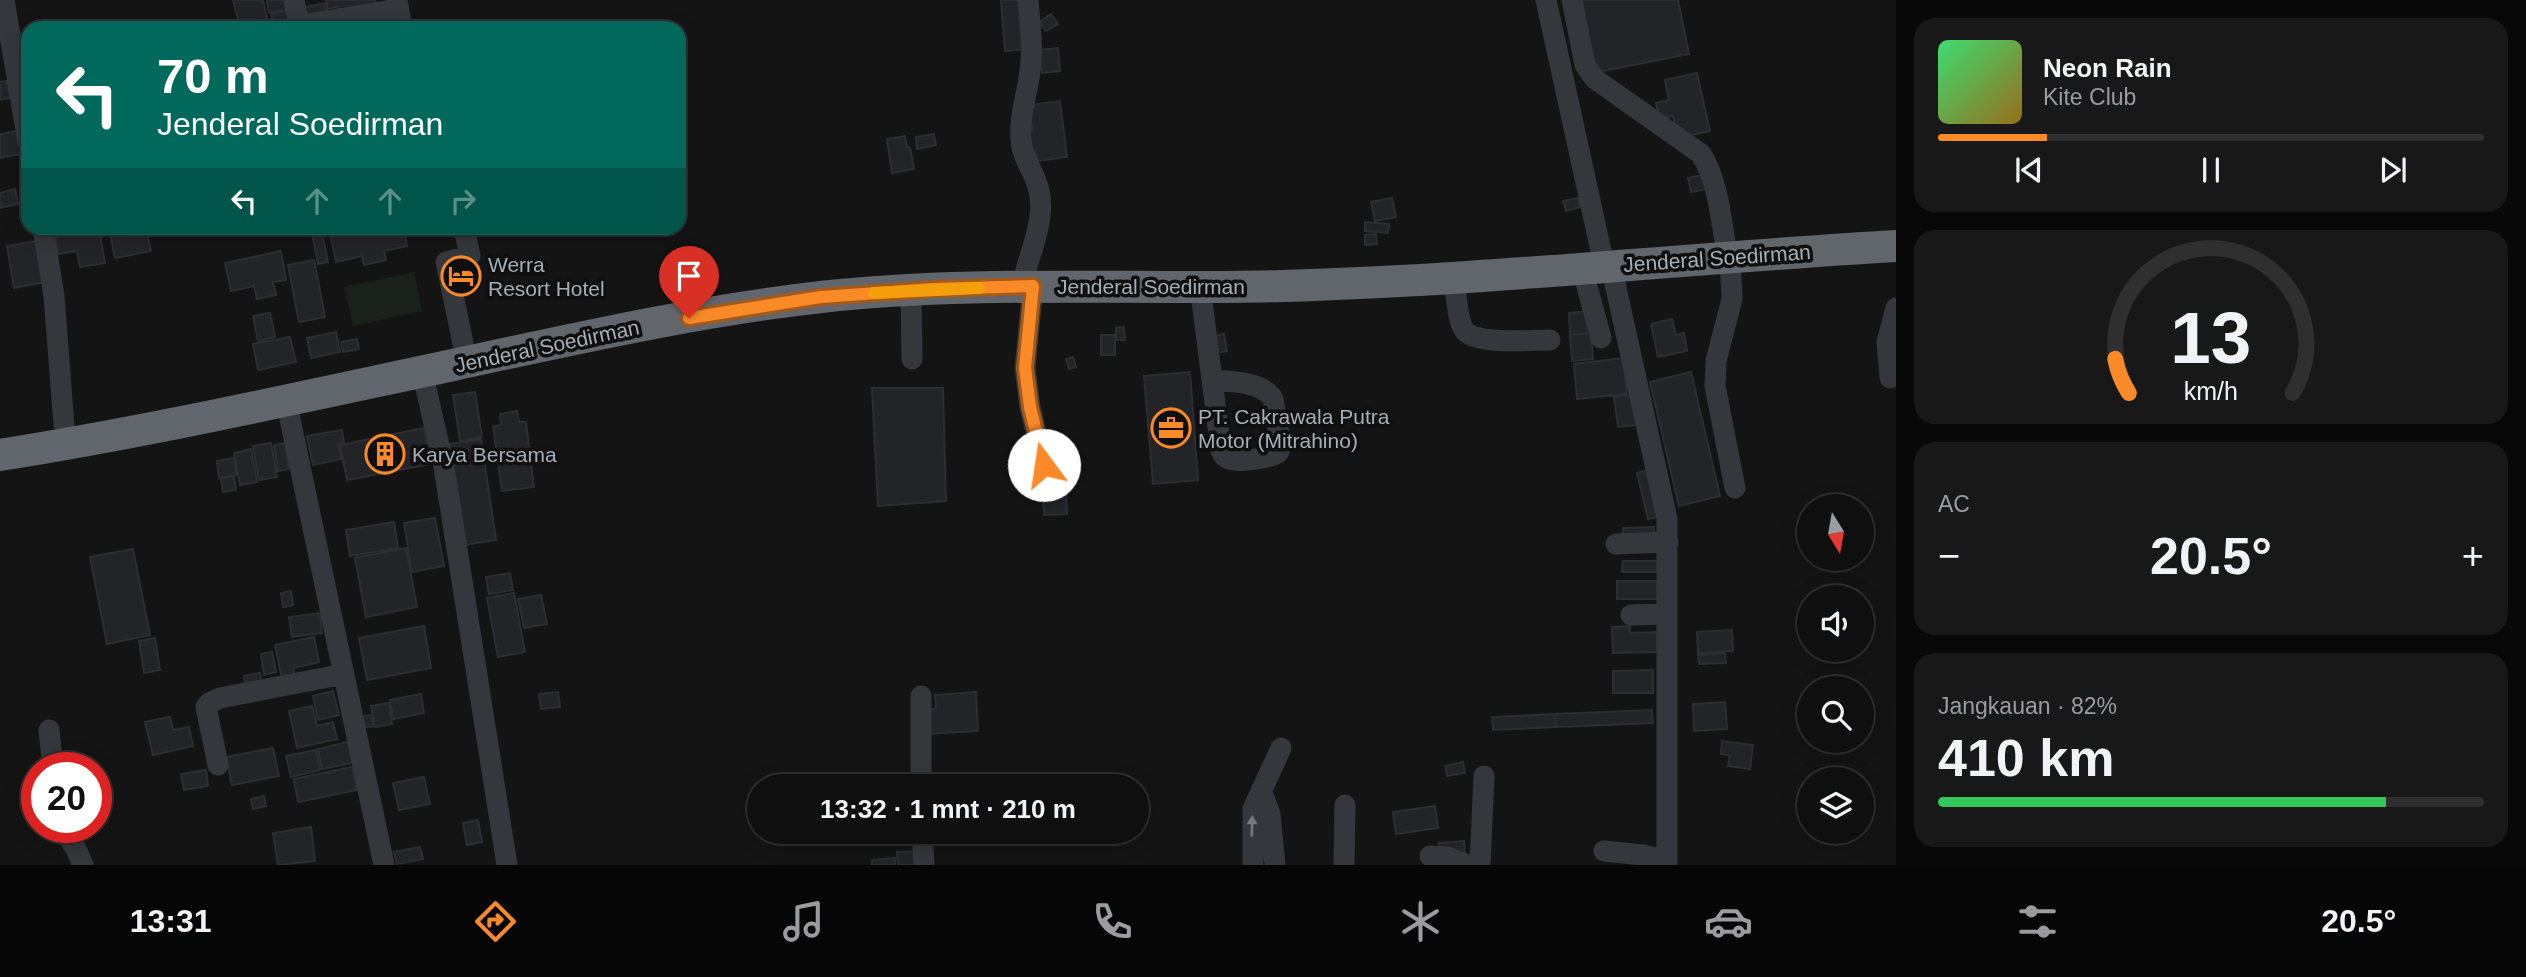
<!DOCTYPE html>
<html lang="id">
<head>
<meta charset="utf-8">
<style>
	:root { --surface:#0f0f10; --page:#181819; --text:#f1f3f6; --muted:#9b9c9f; --line:#2f2f30; --accent:#fa8927 }
	body { margin:0; font-family:Arial,sans-serif; background:var(--page); color:var(--text); height:100vh; display:flex; flex-direction:column; font-size:26px; white-space:nowrap }
	* { box-sizing:border-box; margin:0 }
	p { font-size:23px; color:var(--muted) }
	.icon { flex:none; width:38px; height:38px; fill:none; stroke:currentColor; stroke-width:2; stroke-linecap:round; stroke-linejoin:round }
	.map { position:relative; flex:1; overflow:hidden }
	.sheet { display:flex; flex-direction:column; gap:18px; padding:18px; background:#080809; width:630px }
	.sheet>* { flex:none }
	.top-card { position:absolute; left:21px; top:21px; width:665px; height:214px; border-radius:21px; box-shadow:0 4px 18px #0003,0 0 0 2px var(--line); background:#00695c; color:#fff; overflow:hidden }
	.needle { width:46px; rotate:169deg }
	.fabs { position:absolute; left:1797px; top:494px; display:grid; gap:14px }
	.fabs a { display:grid; place-items:center; width:77px; height:77px; border-radius:50%; background:var(--surface); box-shadow:0 4px 18px #0003,0 0 0 2px var(--line); font-size:35px }
	.speed { position:absolute; left:21px; top:752px; display:flex; gap:14px; font-size:35px; font-weight:700; text-align:center }
	.speed>* { display:grid; place-content:center; width:91px; height:91px; border-radius:50%; background:var(--surface); box-shadow:0 4px 18px #0003,0 0 0 2px var(--line); line-height:1 }
	.speed .limit { border:10px solid #d22; background:#fff; color:#111 }
	.pin { position:absolute; display:grid; place-items:center; width:60px; height:60px; color:#fff; margin:-72px -30px; border-radius:50% 50% 50% 0; rotate:-45deg; box-shadow:0 0 7px #0007 }
	.pin .icon { rotate:45deg }
	.me { position:absolute; width:77px; margin:-38px; rotate:346deg; stroke-linejoin:round; filter:drop-shadow(0 0 5px #0008) }
	.turn { display:flex; align-items:center; gap:24px; height:147px; padding:0 21px; font-size:32px }
	.turn .icon { width:91px; height:91px; stroke-width:2.5 }
	.turn b { display:block; font-size:49px; line-height:60px }
	.lanes { display:flex; align-items:center; height:66px; padding:0 21px; background:#0003; justify-content:center; gap:35px; direction:ltr }
	.lanes .off { opacity:.35 }
	.big { font-size:52px; font-weight:700; line-height:1.1 }
	.sheet .widget { flex:1; display:flex; flex-direction:column; justify-content:center; gap:10px; min-width:0; padding:0 24px; border-radius:21px; background:var(--page) }
	.sheet .dial { align-items:center; gap:0 }
	.dial svg { height:182px; overflow:visible; fill:none; stroke:var(--line); stroke-width:7; stroke-linecap:round; text-anchor:middle }
	.dial text { fill:var(--text); stroke:none }
	.song { display:flex; align-items:center; gap:21px }
	.cover { width:84px; height:84px; border-radius:10px; background:linear-gradient(135deg,hsl(140 70% 55%),hsl(40 70% 35%)) }
	.played { height:7px; border-radius:4px; background:linear-gradient(90deg,var(--accent) 20%,var(--line) 20%) }
	.keys { display:flex; justify-content:space-around; direction:ltr }
	.heat { display:flex; justify-content:space-between; align-items:center; font-size:38px; direction:ltr }
	.charge { height:10px; border-radius:5px; background:linear-gradient(90deg,#34c759 82%,var(--line) 0) }
	.trip { position:absolute; left:747px; top:774px; width:402px; height:70px; border-radius:35px; background:var(--surface); box-shadow:0 4px 18px #0003,0 0 0 2px var(--line); font-weight:700; line-height:70px; text-align:center }
	.menu { display:flex; height:112px; justify-content:space-around; align-items:center; background:#060606; color:var(--muted) }
	.menu .icon { width:49px; height:49px }
	.menu .active { color:var(--accent) }
	.menu b { font-size:32px; color:var(--text) }
	main { display:flex; flex:1; min-height:0 }
	.map>svg:first-child { display:block }
	.green { fill:#1a211a }
	.building { fill:#232427; stroke:#2d2e32; stroke-width:2 }
	.lines { fill:none; stroke-linecap:round; stroke-linejoin:round }
	.minor { stroke:#34373b; stroke-width:21 }
	.highway { stroke:#60666c; stroke-width:32 }
	.oneway { fill:#72787f }
	.route-casing { stroke:#a25919; stroke-width:18 }
	.route { stroke:#fa8927; stroke-width:12 }
	.slow { stroke:#f59e0b; stroke-width:12 }
	.labels { text-anchor:middle; dominant-baseline:central; stroke-width:7; stroke-linejoin:round; paint-order:stroke }
	.street-label { font-size:21px; fill:#a5aeb6; stroke:#0f0f10 }
	.poi-label { font-size:21px; fill:#a5aeb6; stroke:#0f0f10; text-anchor:start }
</style>
</head>
<body>
<main>
<div class="map">
<svg width="1896" height="865" viewBox="0 0 1896 865">
	<rect width="100%" height="100%" fill="#141415"/>
	<path class="green" d="M414 272 422 311 353 326 344 287Z"/>
	<path class="building" d="M233 0H263L269 28H240Z
		M267 0H291L292 9 269 13Z
		M326 0H375L377 9 341 17 338 7 328 9Z
		M1001 0H1027L1031 49 1005 51Z
		M1578 0H1678L1689 54 1593 73Z
		M325 3 328 19 304 24 301 8Z
		M292 10V28H273L271 14Z
		M1051 14 1058 24 1046 31 1039 22Z
		M81 21 82 28H32Z
		M1058 48 1060 71 1042 73 1039 50Z
		M1697 73 1710 131 1678 138 1673 116 1660 119 1656 103 1669 100 1665 80Z
		M7 81 10 98 0 100V82Z
		M1060 101 1067 157 1037 161 1036 150 1027 151 1025 131 1032 130 1029 105Z
		M17 131 21 154 0 158V134Z
		M934 134 936 145 917 149 916 137Z
		M905 136 907 148 910 147 914 169 892 173 887 139Z
		M1703 175 1706 189 1691 192 1688 178Z
		M15 189 18 204 0 208V193Z
		M1392 198 1396 217 1375 221 1371 202Z
		M1578 198 1580 207 1566 211 1563 201Z
		M1365 222 1389 224 1388 233 1365 231Z
		M54 228H99L105 263 80 267 77 251 58 254Z
		M109 228H146L151 251 115 258Z
		M311 228H321L328 262 318 264Z
		M329 228H403L407 246 384 251 386 260 364 265 362 256 336 262Z
		M1376 234 1377 244 1365 245V235Z
		M37 241 45 282 14 288 7 246Z
		M281 251 286 280 273 282 276 295 257 299 254 286 231 291 225 263Z
		M314 260 325 317 299 322 288 265Z
		M1589 311 1591 333 1570 335 1569 313Z
		M270 313 275 337 258 341 253 316Z
		M1672 319 1676 335 1684 333 1687 351 1658 357 1651 324Z
		M1124 327 1125 340H1116V328Z
		M336 332 340 352 311 358 307 338Z
		M1591 333 1593 359 1572 361 1570 335Z
		M1224 334 1227 351 1217 353 1214 336Z
		M1101 335H1115V355H1101Z
		M290 337 296 362 258 370 253 344Z
		M357 339 359 349 343 352 341 342Z
		M1073 357 1076 367 1069 369 1066 359Z
		M1623 358 1627 394 1577 399 1574 364Z
		M1190 372 1198 480 1153 484 1144 376Z
		M1691 372 1720 496 1679 506 1650 382Z
		M872 388H943L946 501 878 506Z
		M475 392 482 437 460 441 453 395Z
		M1633 395 1636 425 1618 427 1614 397Z
		M517 411 519 422H526L534 487 502 491 493 426 501 425 500 414Z
		M424 428 431 464 347 480 340 445Z
		M342 430 344 443 338 444 341 459 313 465 307 436Z
		M481 439 496 540 464 545 449 444Z
		M271 443 277 477 259 480 253 446Z
		M285 443 289 469 278 471 274 445Z
		M251 449 257 482 240 485 234 453Z
		M234 458 236 475 219 478 217 461Z
		M1652 469 1663 516 1648 519 1637 473Z
		M234 476 236 490 223 492 221 478Z
		M1066 487 1067 514 1044 515 1043 488Z
		M435 518 444 566 412 572 404 523Z
		M394 522 398 548 350 556 346 530Z
		M1654 527V541L1623 542V528Z
		M406 548 417 607 366 617 355 558Z
		M133 549 150 635 107 644 90 557Z
		M1623 561H1658L1657 572H1622Z
		M510 573 513 590 489 594 486 577Z
		M1617 581H1659L1658 599H1617Z
		M291 591 293 605 283 607 281 593Z
		M514 593 525 652 498 657 487 598Z
		M541 595 547 624 524 628 518 599Z
		M320 613 322 633 292 637 289 617Z
		M424 626 431 668 367 680 359 638Z
		M1630 626V633L1660 632 1661 652 1613 653 1612 627Z
		M1732 630 1733 651 1698 653 1697 632Z
		M314 637 319 662 293 668 295 676 282 679 275 645Z
		M155 638 160 670 144 673 139 641Z
		M272 652 276 672 264 675 261 654Z
		M1725 653 1726 663 1699 664 1698 655Z
		M1653 670V693H1613V671Z
		M260 673 262 687 246 690 244 676Z
		M333 691 339 715 318 720 313 696Z
		M558 692 560 707 541 709 539 694Z
		M976 692 978 731 924 734 922 710 936 709 935 695Z
		M421 694 424 713 393 719 390 700Z
		M1725 702 1727 729 1694 731 1693 704Z
		M389 703 392 724 375 727 371 706Z
		M312 706 317 726 333 722 337 739 297 748 289 711Z
		M1652 710 1653 723 1556 727 1555 714Z
		M1555 714 1556 727 1493 730 1492 717Z
		M372 715 373 726 363 728 361 716Z
		M170 717 173 730 189 727 193 746 153 755 145 722Z
		M1722 741 1753 745 1750 769 1728 766 1730 755 1721 754Z
		M348 742 352 763 322 769 318 749Z
		M273 748 279 776 232 785 226 757Z
		M316 750 320 770 291 777 286 756Z
		M1463 762 1465 773 1447 776 1445 766Z
		M352 767 357 790 298 802 294 779Z
		M206 770 208 786 184 790 181 774Z
		M424 777 430 804 399 810 393 783Z
		M264 796 266 806 253 809 251 799Z
		M1435 806 1438 828 1396 834 1393 812Z
		M478 820 482 842 467 845 463 823Z
		M311 827 315 861 278 865 273 833Z
		M1464 841 1465 855 1440 856 1439 843Z
		M420 847 423 859 397 864 394 852Z
		M922 851V865H898L897 852Z
		M895 858V865H872V860Z"/>
	<g class="lines">
		<path class="minor" d="M4 0 28 142
			M294 0 298 21 303 25 398 9
			M397 0 402 28
			M1546 0 1601 251
			M1572 0 1585 65 1595 79 1701 154C1717 179 1720 212 1725 241
			M43 228 54 296 64 425
			M1730 257 1732 299 1716 361 1715 386 1735 488
			M1611 265 1667 519V865
			M1582 268 1601 338
			M1026 270C1034 241 1048 211 1036 181 1031 167 1022 156 1021 140 1019 110 1030 88 1031 60 1033 40 1029 19 1028 0
			M1454 278C1456 291 1457 322 1465 331 1477 345 1532 340 1550 340
			M1033 286 1025 368 1030 407 1044 465
			M1200 286 1221 450C1223 455 1224 457 1229 459 1238 463 1269 458 1278 453L1281 446 1273 399C1262 381 1231 382 1212 380
			M911 290 912 359
			M463 343 446 262 470 256 464 228
			M422 371 444 467 507 865
			M1890 378 1887 342 1896 308
			M286 400 384 865
			M1616 544 1668 542
			M1631 615 1667 614
			M49 730 53 768
			M218 765 206 707 209 703 220 698 344 674
			M921 786V696
			M1261 790 1270 814 1275 865
			M62 828 76 849 83 865
			M922 831 924 865
			M1604 851 1643 855 1667 861
			M1430 856 1447 857 1468 865
			M1253 865V809L1281 748
			M1344 865 1345 805
			M1480 865 1484 776"/>
		<path class="highway" d="M0 455C152 431 302 397 453 365 574 339 697 311 821 297 974 280 1129 290 1282 286 1487 280 1691 258 1896 246"/>
	</g>
	<defs><path id="oneway-solid" d="M-6-.8H1V-3.2L6.5 0L1 3.2V.8H-6Z" transform="scale(1.75)"/></defs>
	<use class="oneway" href="#oneway-solid" transform="translate(1252 826) rotate(-89)"/>
	<g class="lines">
		<g class="route-casing">
			<path id="route" d="M689 318 821 297 933 289 1033 286 1025 368 1030 407 1044 465"/>
		</g>
		<use href="#route" class="route"/>
		<path class="slow" d="M874 293 979 288"/>
	</g>
	<defs>
		<g id="hotel-ring" transform="scale(2.0125)"><circle r="9.5" fill="#0f0f10" stroke="#fa8927" stroke-width="1.5"/><path d="M-6-4.5h1.5V1H6V5H4.5V3h-9V5H-6ZM-4 0a1.8 1.8 0 1 1 3.6 0ZM.5 0V-2.5h3Q6-2.5 6 0Z" fill="#fa8927"/></g>
		<g id="office-ring" transform="scale(2.0125)"><circle r="9.5" fill="#0f0f10" stroke="#fa8927" stroke-width="1.5"/><path d="M-6-3h4V-5.5h4V-3h4V5H-6ZM-1-4.5V-3h2v-1.5ZM-6 0V1H6V0Z" fill="#fa8927"/></g>
		<g id="building-ring" transform="scale(2.0125)"><circle r="9.5" fill="#0f0f10" stroke="#fa8927" stroke-width="1.5"/><path d="M-4-6H4V6H1V3H-1V6H-4ZM-2.5-4.3h1.7v1.8h-1.7ZM.8-4.3h1.7v1.8H.8ZM-2.5-1h1.7V.8h-1.7ZM.8-1h1.7V.8H.8Z" fill="#fa8927"/></g>
	</defs>
	<g fill-rule="evenodd">
		<use href="#hotel-ring" x="461" y="276"/>
		<use href="#office-ring" x="1171" y="428"/>
		<use href="#building-ring" x="385" y="454"/>
	</g>
	<g class="labels">
		<g class="street-label">
			<text transform="translate(1717 258) rotate(-4)">Jenderal Soedirman</text>
			<text x="1151" y="286">Jenderal Soedirman</text>
			<text transform="translate(547 346) rotate(-12)">Jenderal Soedirman</text>
		</g>
		<g class="poi-label">
			<text x="488" y="264">Werra<tspan x="488" dy="24">Resort Hotel</tspan></text>
			<text x="1198" y="416">PT. Cakrawala Putra<tspan x="1198" dy="24">Motor (Mitrahino)</tspan></text>
			<text x="412" y="454">Karya Bersama</text>
		</g>
	</g>
</svg>
<div class="fabs">
<a><svg class="needle" viewBox="-14 -14 28 28"><path d="M0-13l5 13h-10z" fill="#e53935"/><path d="M0 13l5-13h-10z" fill="#9b9c9f"/></svg></a>
<a><svg class="icon" aria-label="sound" viewBox="0 0 24 24"><path d="M4 9h4l5-4v14l-5-4H4zM17 9q2 3 0 6"/></svg></a>
<a><svg class="icon" aria-label="search" viewBox="0 0 24 24"><circle cx="10" cy="10" r="6"/><path d="M15 15l6 6"/></svg></a>
<a><svg class="icon" aria-label="layers" viewBox="0 0 24 24"><path d="M12 4l9 5-9 5-9-5zM3 14l9 5 9-5"/></svg></a>
</div>
<div class="speed"><div class="limit">20</div></div>
<div class="pin" style="left:689px;top:318px;background:#d93025"><svg class="icon" aria-label="arrive" viewBox="0 0 24 24"><path d="M6 21V4h12l-3 4 3 4H6"/></svg></div>
<svg class="me" style="left:1044px;top:465px" viewBox="-20 -20 40 40"><circle r="19" fill="#fff"/><path d="M0-13L10 11 0 6-10 11z" fill="#fa8927"/></svg>
<div class="trip">13:32 · 1 mnt · 210 m</div>
<div class="top-card">
<div class="turn"><svg class="icon" aria-label="left" viewBox="0 0 24 24"><path d="M17 20v-9H6M10 6l-5 5 5 5"/></svg><div><b>70 m</b>Jenderal Soedirman</div></div>
<div class="lanes"><svg class="icon" aria-label="left" viewBox="0 0 24 24"><path d="M17 20v-9H6M10 6l-5 5 5 5"/></svg><svg class="icon off" aria-label="ahead" viewBox="0 0 24 24"><path d="M12 20V5M6 11l6-6 6 6"/></svg><svg class="icon off" aria-label="ahead" viewBox="0 0 24 24"><path d="M12 20V5M6 11l6-6 6 6"/></svg><svg class="icon off" aria-label="right" viewBox="0 0 24 24"><path d="M7 20v-9h11M14 6l5 5-5 5"/></svg></div>
</div>
</div>
<section class="sheet">
<div class="widget">
<div class="song"><i class="cover"></i><div><b>Neon Rain</b><p>Kite Club</p></div></div>
<div class="played"></div>
<div class="keys"><svg class="icon" aria-label="previous" viewBox="0 0 24 24"><path d="M18 5L8 12l10 7zM5 5v14"/></svg><svg class="icon" aria-label="pause" viewBox="0 0 24 24"><path d="M8 5v14M16 5v14"/></svg><svg class="icon" aria-label="next" viewBox="0 0 24 24"><path d="M6 5l10 7-10 7zM19 5v14"/></svg></div>
</div>
<div class="widget dial"><svg viewBox="0 0 100 80">
<path d="M14 69A42 42 0 1 1 86 69"/>
<path d="M14 69A42 42 0 0 1 8 54" stroke="#fa8927"/>
<text x="50" y="56" font-size="32" font-weight="700">13</text>
<text x="50" y="72" font-size="11">km/h</text>
</svg></div>
<div class="widget"><p>AC</p>
<div class="heat"><a>−</a><b class="big">20.5°</b><a>+</a></div>
</div>
<div class="widget"><p>Jangkauan · 82%</p><b class="big">410 km</b><div class="charge"></div></div>
</section>
</main>
<nav class="menu">
<b>13:31</b>
<svg class="icon active" aria-label="directions" viewBox="0 0 24 24"><path d="M12 3l9 9-9 9-9-9zM9 14v-3h6M13 9l2 2-2 2"/></svg>
<svg class="icon" aria-label="music" viewBox="0 0 24 24"><path d="M9 18V5l10-2v13"/><circle cx="6" cy="18" r="3"/><circle cx="16" cy="16" r="3"/></svg>
<svg class="icon" aria-label="phone" viewBox="0 0 24 24"><path d="M5 4h4l2 5-3 2q2 4 5 5l2-3 5 2v4C11 20 4 13 5 4z"/></svg>
<svg class="icon" aria-label="climate" viewBox="0 0 24 24"><path d="M12 3v18M4 7l16 10M4 17L20 7"/></svg>
<svg class="icon" aria-label="car" viewBox="0 0 24 24"><path d="M5 17H2v-5l4-1 3-4h7l3 4 3 1v5h-3M9 17h6M6 11h13"/><circle cx="7" cy="17" r="2"/><circle cx="17" cy="17" r="2"/></svg>
<svg class="icon" aria-label="filters" viewBox="0 0 24 24"><path d="M4 7h16M4 17h16"/><circle cx="9" cy="7" r="2"/><circle cx="15" cy="17" r="2"/></svg>
<b>20.5°</b>
</nav>
</body>
</html>
